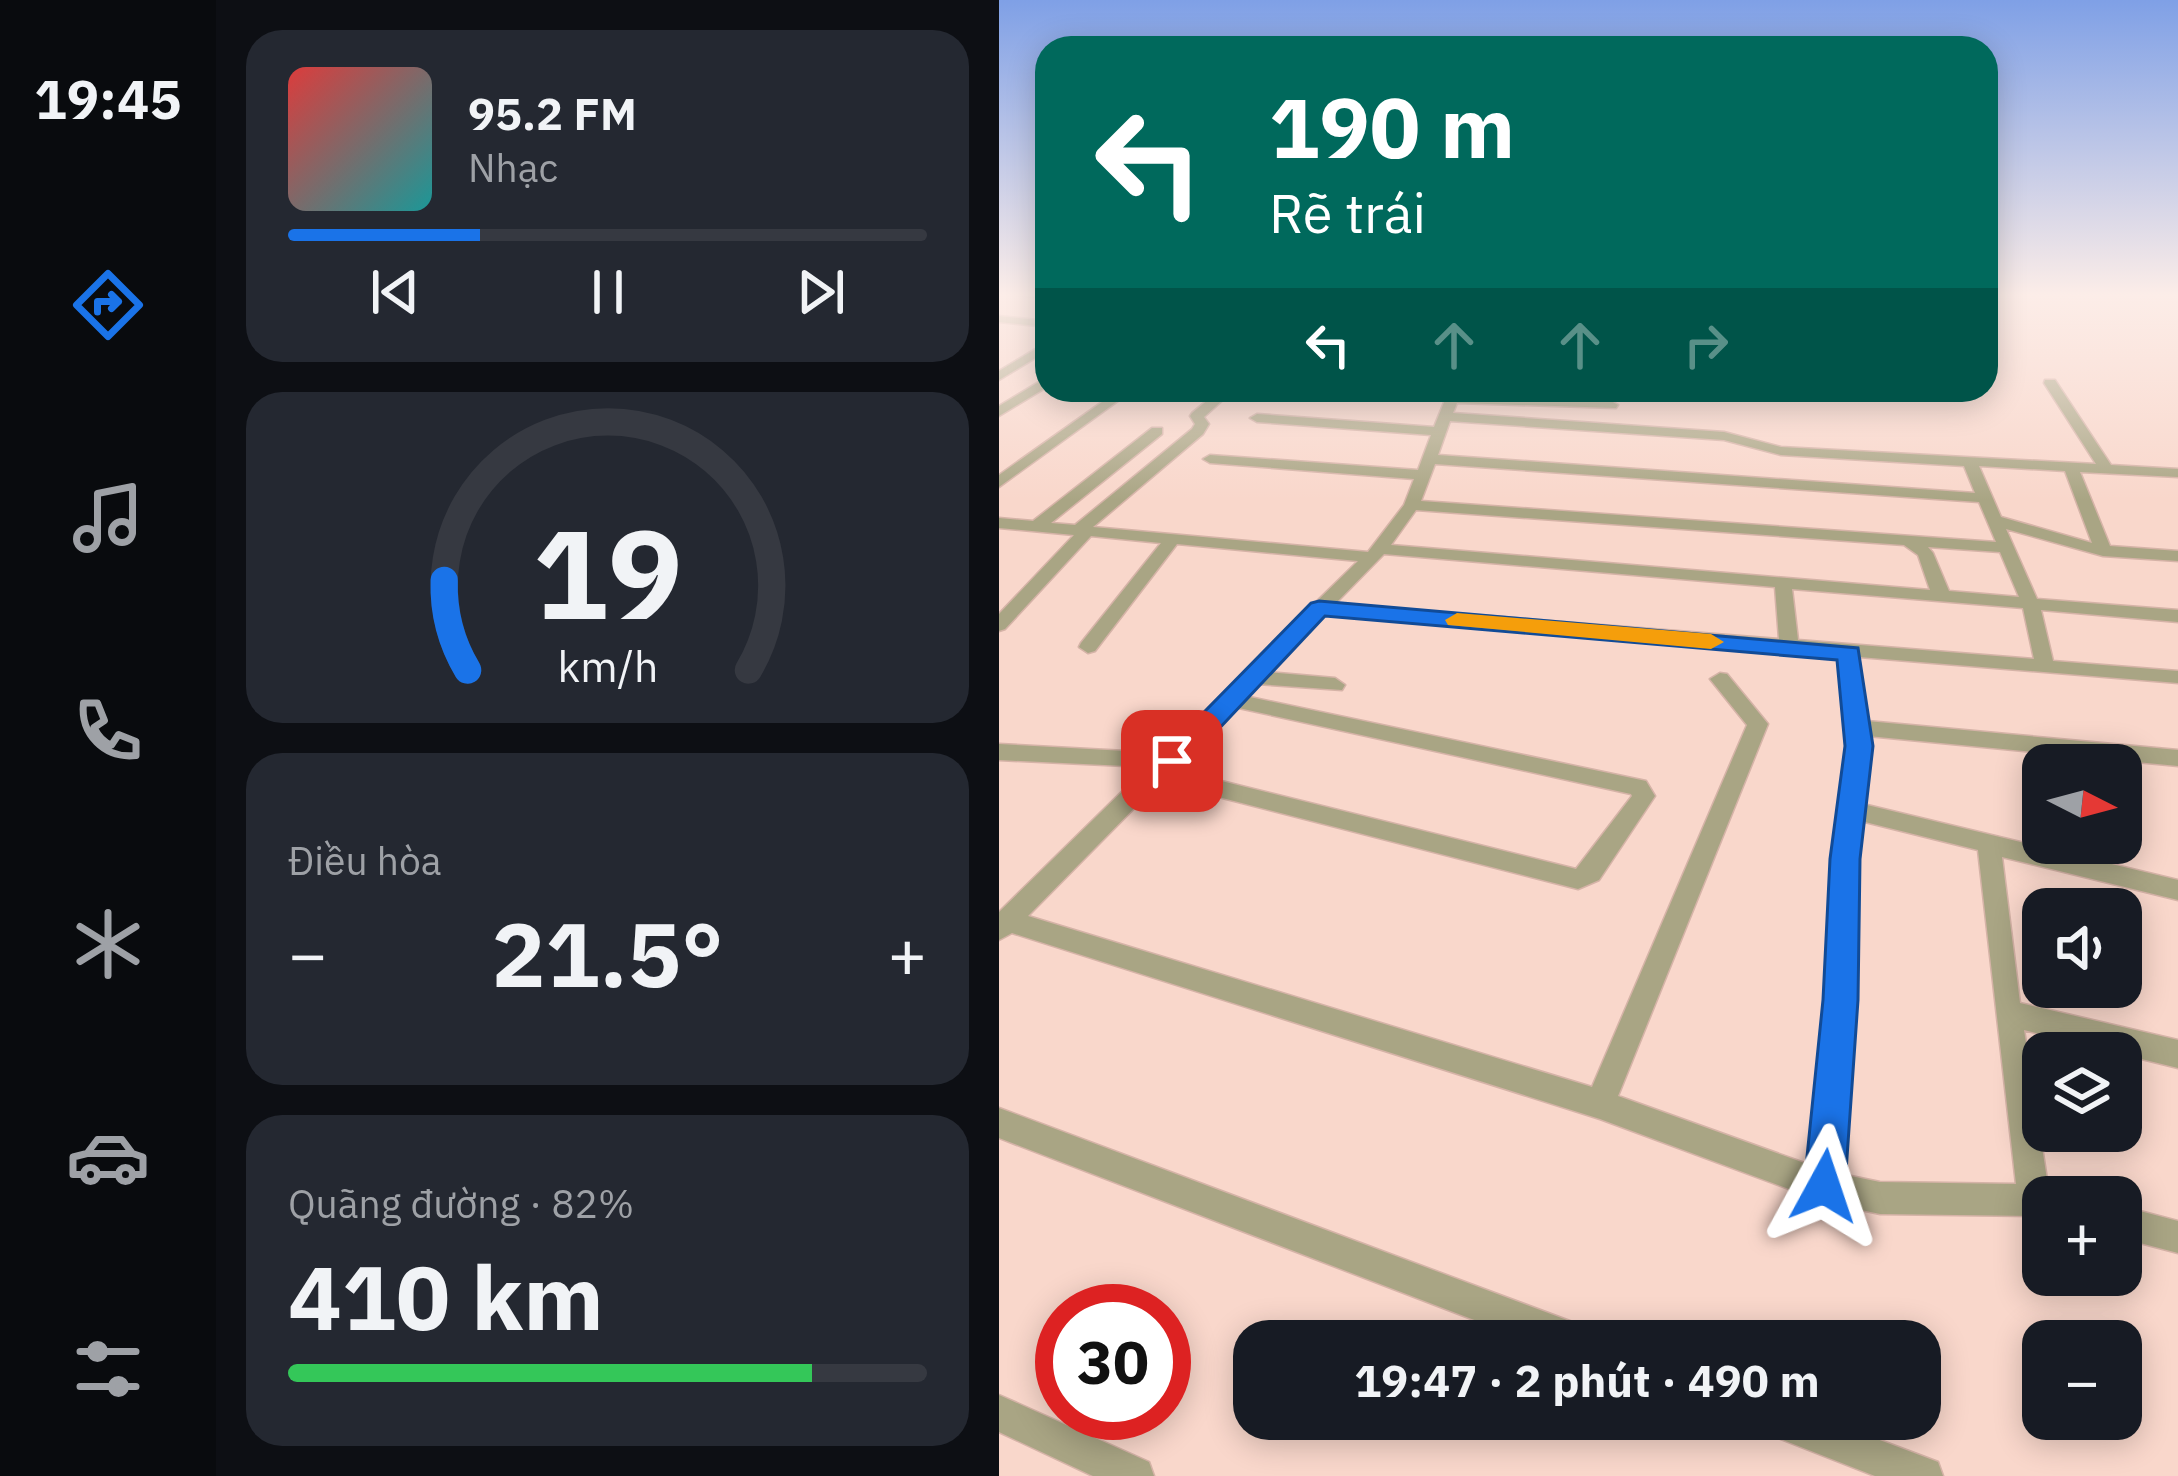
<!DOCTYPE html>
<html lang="vi">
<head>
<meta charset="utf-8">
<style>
	:root { --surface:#171b24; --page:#242831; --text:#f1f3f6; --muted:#9ea1a6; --line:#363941; --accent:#1a73e8 }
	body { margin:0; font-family:"IBM Plex Sans",sans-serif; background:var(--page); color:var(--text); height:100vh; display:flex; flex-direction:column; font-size:45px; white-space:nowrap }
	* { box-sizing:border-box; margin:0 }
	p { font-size:39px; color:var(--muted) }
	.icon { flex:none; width:66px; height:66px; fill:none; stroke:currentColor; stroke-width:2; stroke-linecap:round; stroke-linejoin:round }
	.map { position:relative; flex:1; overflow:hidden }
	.side { display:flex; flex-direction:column; gap:30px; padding:30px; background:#0d0f14; width:783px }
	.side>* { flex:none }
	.banner { position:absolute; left:36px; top:36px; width:963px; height:366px; border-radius:36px; box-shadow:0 6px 30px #0003; background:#00695c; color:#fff; overflow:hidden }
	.needle { width:78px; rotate:96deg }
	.tools { position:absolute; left:1023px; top:744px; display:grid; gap:24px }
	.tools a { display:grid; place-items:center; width:120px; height:120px; border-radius:24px; background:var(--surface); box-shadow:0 6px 30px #0003; font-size:60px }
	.speed { position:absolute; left:36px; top:1284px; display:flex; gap:24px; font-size:60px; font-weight:700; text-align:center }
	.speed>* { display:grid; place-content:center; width:156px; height:156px; border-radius:50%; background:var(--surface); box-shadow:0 6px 30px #0003; line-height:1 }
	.speed .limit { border:18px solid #d22; background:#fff; color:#111 }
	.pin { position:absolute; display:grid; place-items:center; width:102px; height:102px; color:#fff; margin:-51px; border-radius:24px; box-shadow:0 6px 18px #0006 }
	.me { position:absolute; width:132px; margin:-66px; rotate:5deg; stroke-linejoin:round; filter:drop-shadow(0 0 9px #0008) }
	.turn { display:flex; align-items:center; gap:42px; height:252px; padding:0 36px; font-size:54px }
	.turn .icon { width:156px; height:156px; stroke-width:2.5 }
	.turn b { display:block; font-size:84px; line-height:102px }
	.lanes { display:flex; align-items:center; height:114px; padding:0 36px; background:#0003; justify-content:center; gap:60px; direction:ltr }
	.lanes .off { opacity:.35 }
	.big { font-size:90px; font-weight:800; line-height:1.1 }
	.side .widget { flex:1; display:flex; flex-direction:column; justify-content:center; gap:18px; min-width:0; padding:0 42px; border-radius:36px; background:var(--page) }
	.side .dial { align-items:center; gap:0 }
	.dial svg { height:312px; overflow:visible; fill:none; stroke:var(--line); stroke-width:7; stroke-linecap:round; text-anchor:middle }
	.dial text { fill:var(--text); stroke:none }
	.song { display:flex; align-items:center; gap:36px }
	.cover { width:144px; height:144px; border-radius:18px; background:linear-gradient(135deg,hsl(0 70% 55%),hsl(180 70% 35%)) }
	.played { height:12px; border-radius:6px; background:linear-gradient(90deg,var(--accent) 30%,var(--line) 30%) }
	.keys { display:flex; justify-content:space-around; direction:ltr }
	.heat { display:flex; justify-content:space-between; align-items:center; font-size:66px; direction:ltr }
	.charge { height:18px; border-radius:9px; background:linear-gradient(90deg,#34c759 82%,var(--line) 0) }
	.trip { position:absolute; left:234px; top:1320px; width:708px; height:120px; border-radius:36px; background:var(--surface); box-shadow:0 6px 30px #0003; font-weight:800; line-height:120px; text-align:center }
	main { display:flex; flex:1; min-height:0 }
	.tabs { display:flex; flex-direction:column; width:216px; justify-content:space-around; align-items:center; background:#090b0e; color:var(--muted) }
	.tabs .icon { width:84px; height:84px }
	.tabs .active { color:var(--accent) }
	.tabs b { font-size:54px; color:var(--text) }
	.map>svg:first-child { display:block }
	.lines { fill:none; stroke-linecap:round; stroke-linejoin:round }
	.minor-casing { stroke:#d5b3a7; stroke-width:3 }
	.minor { fill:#a9a584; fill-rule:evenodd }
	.route { fill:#1a73e8; stroke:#114b97; stroke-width:3 }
	.slow { fill:#f59e0b }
</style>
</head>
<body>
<main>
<nav class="tabs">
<b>19:45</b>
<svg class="icon active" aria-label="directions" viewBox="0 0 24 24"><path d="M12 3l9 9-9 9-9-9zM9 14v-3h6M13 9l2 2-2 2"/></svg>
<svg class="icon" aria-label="music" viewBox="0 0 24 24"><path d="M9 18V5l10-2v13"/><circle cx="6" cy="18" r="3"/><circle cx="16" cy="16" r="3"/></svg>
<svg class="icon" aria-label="phone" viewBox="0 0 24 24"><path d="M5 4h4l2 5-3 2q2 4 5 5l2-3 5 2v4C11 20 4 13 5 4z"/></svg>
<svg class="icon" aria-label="climate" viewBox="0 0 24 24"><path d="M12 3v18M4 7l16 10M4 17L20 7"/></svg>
<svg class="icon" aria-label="car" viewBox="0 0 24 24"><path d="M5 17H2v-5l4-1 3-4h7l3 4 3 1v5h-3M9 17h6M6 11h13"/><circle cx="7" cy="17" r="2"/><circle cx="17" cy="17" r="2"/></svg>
<svg class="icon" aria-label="filters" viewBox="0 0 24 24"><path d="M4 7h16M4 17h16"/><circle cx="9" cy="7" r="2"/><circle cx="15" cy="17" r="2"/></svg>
</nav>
<section class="side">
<div class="widget">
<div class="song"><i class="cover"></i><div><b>95.2 FM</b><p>Nhạc</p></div></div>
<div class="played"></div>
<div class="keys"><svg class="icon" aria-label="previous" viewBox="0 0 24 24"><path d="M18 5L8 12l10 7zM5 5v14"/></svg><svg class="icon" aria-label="pause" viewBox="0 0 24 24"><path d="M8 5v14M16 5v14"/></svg><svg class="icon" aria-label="next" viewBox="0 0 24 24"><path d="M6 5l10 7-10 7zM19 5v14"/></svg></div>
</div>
<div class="widget dial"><svg viewBox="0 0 100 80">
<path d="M14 69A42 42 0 1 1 86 69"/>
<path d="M14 69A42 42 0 0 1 8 46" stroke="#1a73e8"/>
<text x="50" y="56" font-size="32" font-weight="700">19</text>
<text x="50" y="72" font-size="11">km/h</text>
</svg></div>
<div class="widget"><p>Điều hòa</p>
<div class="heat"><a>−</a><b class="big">21.5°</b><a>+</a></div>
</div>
<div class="widget"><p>Quãng đường · 82%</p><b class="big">410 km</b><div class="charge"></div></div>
</section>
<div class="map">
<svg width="1179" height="1476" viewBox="0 0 1179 1476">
	<rect width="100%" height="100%" fill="#f9d7cb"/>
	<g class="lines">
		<g class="minor-casing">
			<path id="minor" d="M15 294H48V300Z
				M0 316 48 321V327L0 322Z
				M48 342V351L0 380V371Z
				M48 377V387L0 416V406Z
				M1046 380H1056L1112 465 1179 469V477L1081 472 1111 546 1179 551V561L1104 556 1007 529 1038 599 1179 610V622L1042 610 1054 661 1179 671V683L860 657 868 721 1179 750V766L869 736 864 804 1179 880V900L1003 857 1021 1003 1179 1040V1068L1025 1030 1049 1186 1055 1189 1059 1197H1044V1216L881 1214 825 1202 601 1119 13 933 0 940V912L148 767 0 760V744L163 753 359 561 178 544 96 651 89 653 80 647 82 643 162 543 92 536 6 629 0 631V614L75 535 0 528V518L34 521 153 428H163V434L52 523 76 525 193 429 196 424 191 416 193 413 221 390H235L205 417 210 424 204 434 94 527 369 552 405 505 415 479 211 463 204 459 211 455 419 470 432 435 258 422 251 418 258 414 435 427 446 400 368 394 362 390 449 393 462 390 461 395 612 401 619 405 617 408 458 403 454 413 725 432 782 447 1097 464 1045 383ZM451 421 725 440 782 455 965 466 976 493 439 455ZM436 464 980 502 997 542 422 501ZM980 466 1066 471 1093 543 1002 517ZM417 510 905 545 919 555 931 590 392 545ZM929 547 1001 552 1020 597 950 591 934 553ZM385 554 776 587 780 639 336 604ZM793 589 1024 608 1035 659 799 640ZM326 614 841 656 849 746 834 859 827 1000 811 1165 619 1096 769 724 728 674 721 673 711 679 748 725 593 1087 29 916 161 782 579 889 600 880 656 796 647 781 246 696 258 684 343 690 346 685 336 678 269 672ZM235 707 632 794 633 796 577 869 174 769 181 767 183 760ZM862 821 979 850 1017 1184 881 1182 842 1174 855 1000Z
				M120 390H134L0 487V475Z
				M0 1108 576 1323 588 1329 594 1341H530L0 1138Z
				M1122 1206 1179 1221V1253L1122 1238Z
				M0 1395 150 1462 155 1476H94L0 1432Z
				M759 1419H825L939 1462 944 1476H876L764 1432Z"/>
		</g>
		<use href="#minor" class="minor"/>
	</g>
	<linearGradient id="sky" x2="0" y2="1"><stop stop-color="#7fa0e6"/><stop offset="0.59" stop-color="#fcede8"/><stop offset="1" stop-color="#fcede8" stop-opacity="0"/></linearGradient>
	<rect width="1179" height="500" fill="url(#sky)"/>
	<path class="route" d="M320 601 859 648 874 746 861 859 859 1000 846 1186 840 1200 825 1206 811 1200 805 1186 824 1000 831 859 846 746 838 660 326 616 183 768H164L159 761 164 754 312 603Z"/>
	<path class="slow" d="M458 613 712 634 725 642 712 649 449 625 446 620Z"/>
</svg>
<div class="tools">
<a><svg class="needle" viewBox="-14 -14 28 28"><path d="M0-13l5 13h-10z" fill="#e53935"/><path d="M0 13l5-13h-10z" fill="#9ea1a6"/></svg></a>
<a><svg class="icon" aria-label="sound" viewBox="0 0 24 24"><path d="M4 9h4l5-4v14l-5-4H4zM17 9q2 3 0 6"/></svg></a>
<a><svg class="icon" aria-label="layers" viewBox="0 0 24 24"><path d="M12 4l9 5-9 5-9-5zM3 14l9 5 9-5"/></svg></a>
<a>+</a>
<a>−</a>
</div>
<div class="speed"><div class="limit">30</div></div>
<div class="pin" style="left:173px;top:761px;background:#d93025"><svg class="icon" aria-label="arrive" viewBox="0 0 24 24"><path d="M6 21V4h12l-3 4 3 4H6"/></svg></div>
<svg class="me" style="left:825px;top:1186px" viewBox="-20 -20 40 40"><path d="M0-17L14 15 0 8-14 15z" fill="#1a73e8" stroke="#fff" stroke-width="4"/></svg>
<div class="trip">19:47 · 2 phút · 490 m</div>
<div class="banner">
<div class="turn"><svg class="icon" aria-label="left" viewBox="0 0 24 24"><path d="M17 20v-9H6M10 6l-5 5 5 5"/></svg><div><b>190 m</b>Rẽ trái</div></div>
<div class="lanes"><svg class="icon" aria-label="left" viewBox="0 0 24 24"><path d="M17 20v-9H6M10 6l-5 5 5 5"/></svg><svg class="icon off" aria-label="ahead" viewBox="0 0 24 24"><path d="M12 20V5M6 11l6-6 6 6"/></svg><svg class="icon off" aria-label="ahead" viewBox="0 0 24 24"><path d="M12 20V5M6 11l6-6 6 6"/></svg><svg class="icon off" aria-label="right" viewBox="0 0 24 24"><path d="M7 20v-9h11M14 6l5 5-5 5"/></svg></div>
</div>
</div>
</main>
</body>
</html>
